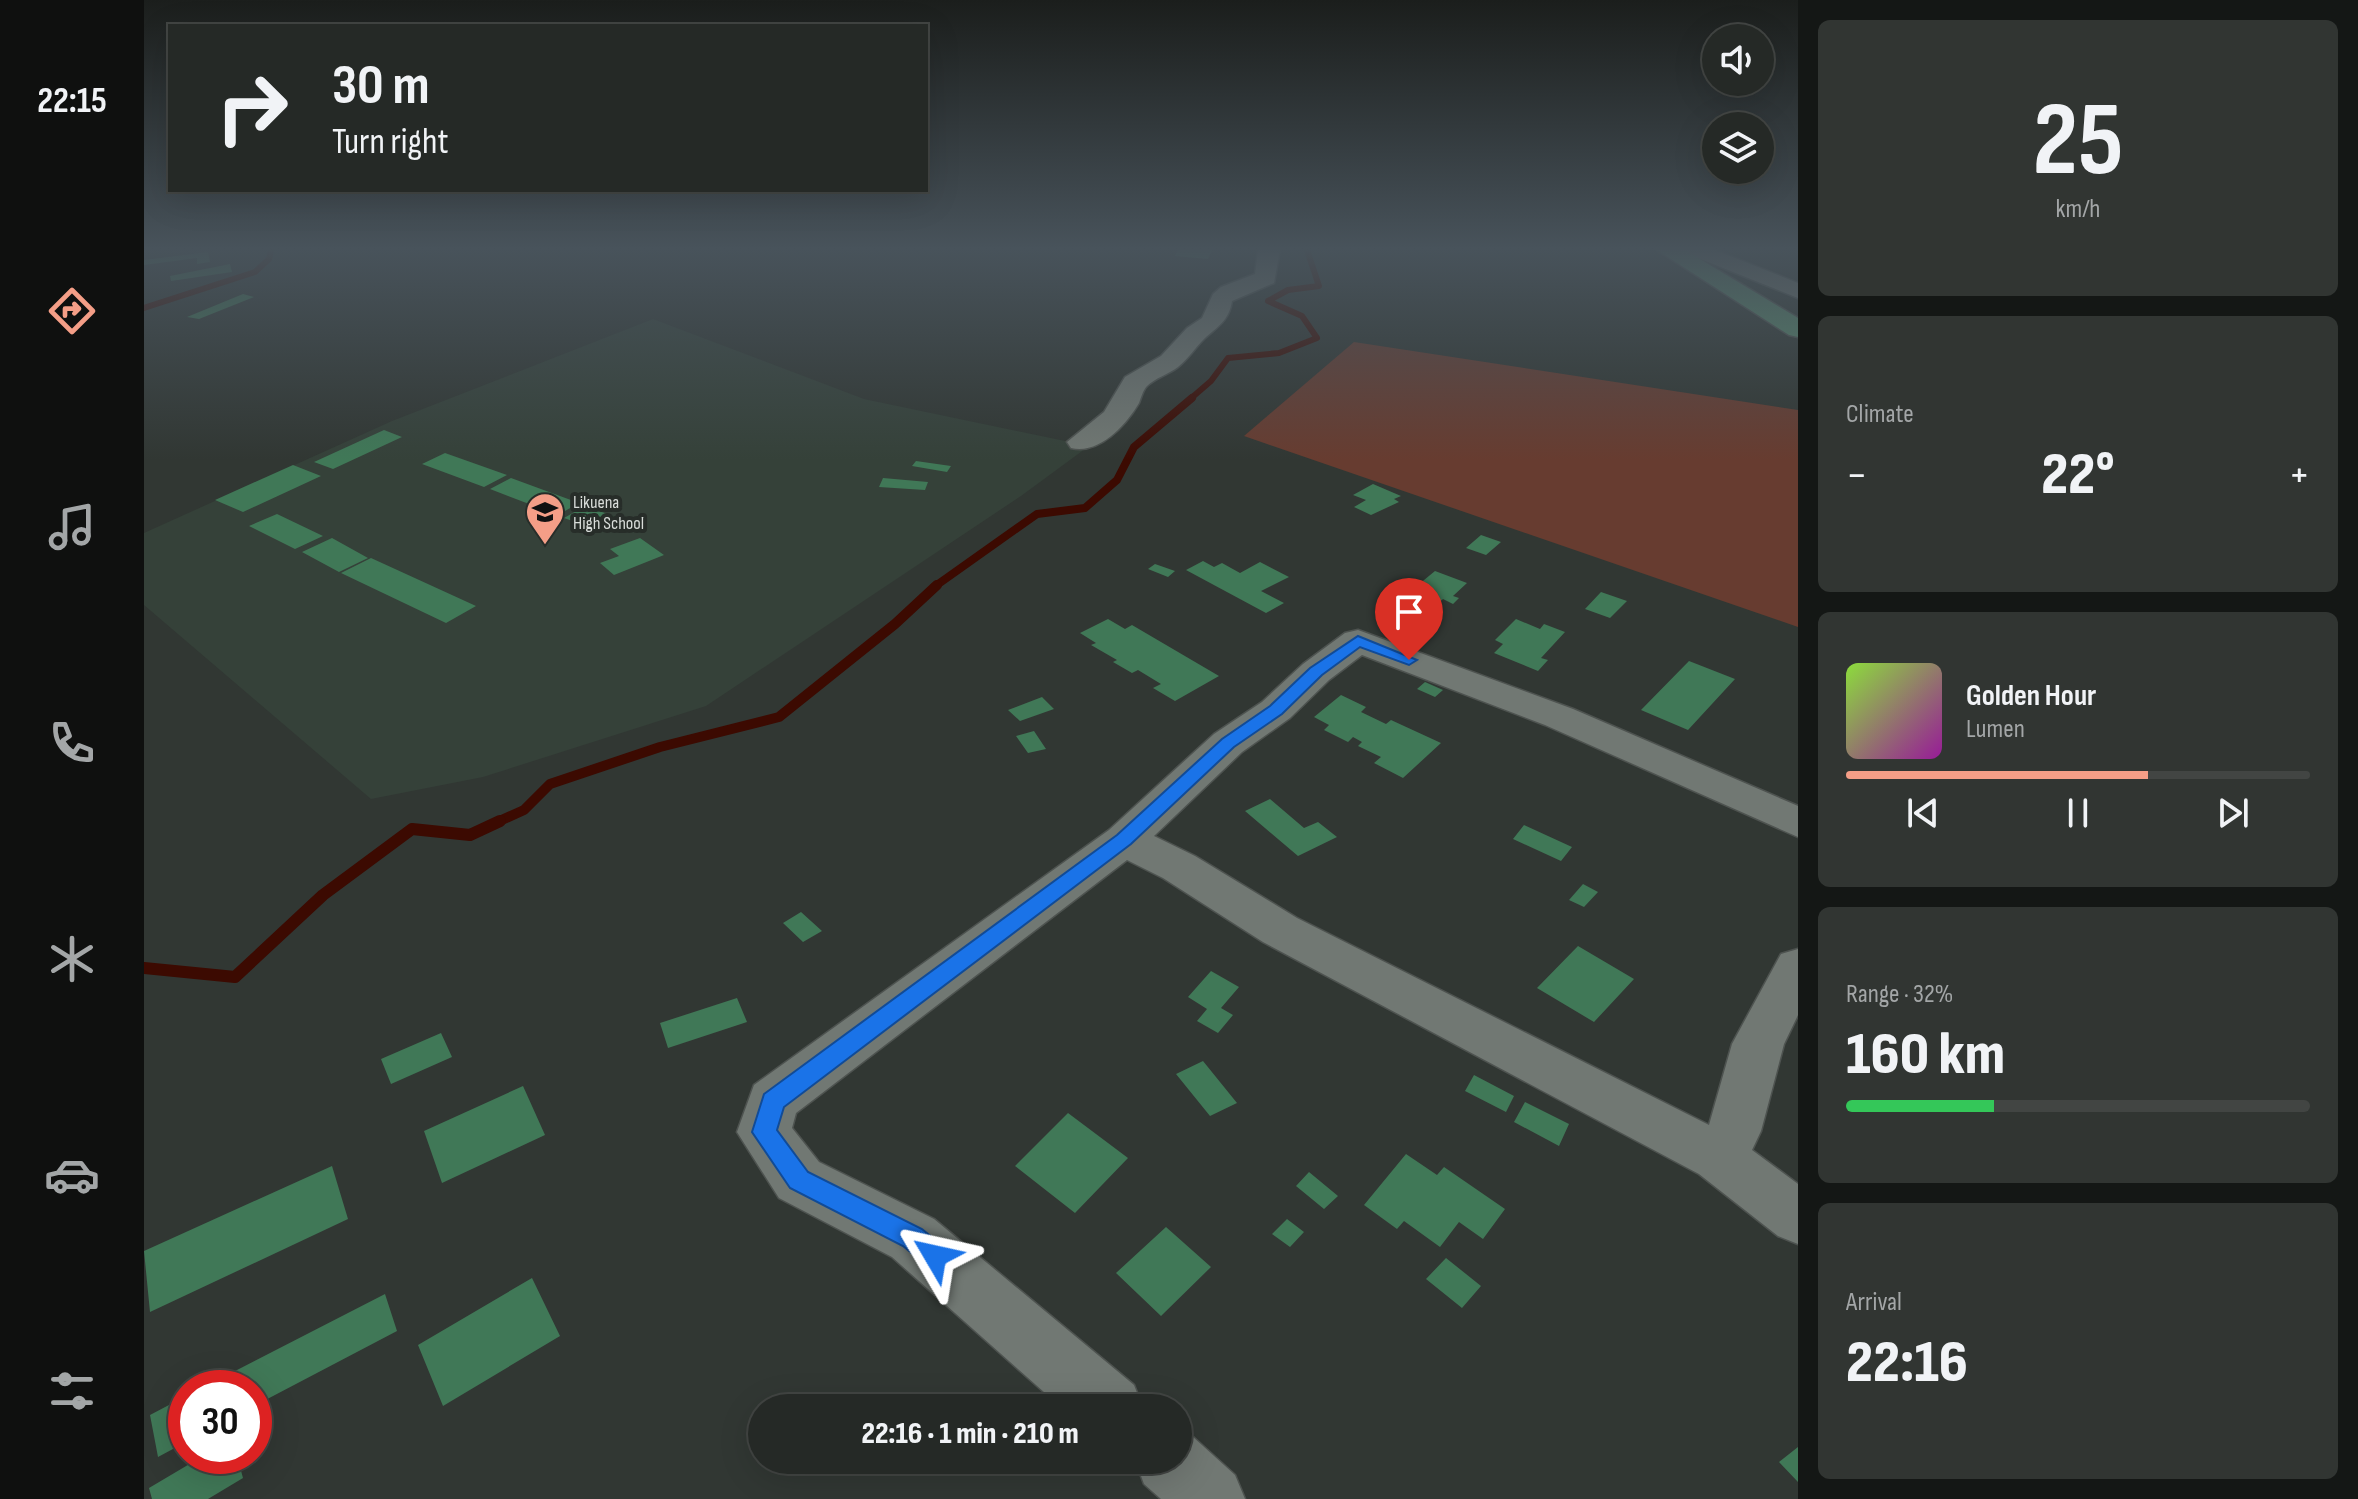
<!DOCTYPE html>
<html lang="en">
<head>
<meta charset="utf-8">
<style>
	:root { --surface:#252926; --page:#313532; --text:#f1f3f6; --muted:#a3a6a7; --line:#424543; --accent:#f49e87 }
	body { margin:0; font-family:"Sofia Sans Condensed",sans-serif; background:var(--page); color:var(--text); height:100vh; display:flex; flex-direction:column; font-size:30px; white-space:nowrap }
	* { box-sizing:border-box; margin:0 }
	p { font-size:26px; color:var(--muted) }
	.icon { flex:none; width:44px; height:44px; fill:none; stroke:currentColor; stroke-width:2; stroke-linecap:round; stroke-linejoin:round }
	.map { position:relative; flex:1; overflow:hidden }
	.panel { display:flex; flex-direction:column; gap:20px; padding:20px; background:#141715; width:560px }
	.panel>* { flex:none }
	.guide { position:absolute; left:24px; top:24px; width:760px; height:168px; border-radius:0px; box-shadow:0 8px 32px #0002,0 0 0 2px var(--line); background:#252926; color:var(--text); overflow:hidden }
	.fabs { position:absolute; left:1558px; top:24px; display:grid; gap:16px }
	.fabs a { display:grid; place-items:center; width:72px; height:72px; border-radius:50%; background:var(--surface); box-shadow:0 8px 32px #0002,0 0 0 2px var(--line); font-size:40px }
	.speed { position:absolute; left:24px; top:1370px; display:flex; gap:16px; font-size:40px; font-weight:700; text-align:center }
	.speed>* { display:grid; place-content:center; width:104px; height:104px; border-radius:50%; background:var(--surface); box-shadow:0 8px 32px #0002,0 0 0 2px var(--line); line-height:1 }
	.speed .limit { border:12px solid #d22; background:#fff; color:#111 }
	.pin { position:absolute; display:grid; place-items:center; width:68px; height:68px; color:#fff; margin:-82px -34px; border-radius:50% 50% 50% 0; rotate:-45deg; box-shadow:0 0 8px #0007 }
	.pin .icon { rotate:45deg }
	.me { position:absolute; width:88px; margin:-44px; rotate:306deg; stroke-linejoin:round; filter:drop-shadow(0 0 6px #0008) }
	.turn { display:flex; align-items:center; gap:28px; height:168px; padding:0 32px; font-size:36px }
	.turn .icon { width:104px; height:104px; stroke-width:2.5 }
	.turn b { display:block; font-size:56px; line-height:68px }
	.big { font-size:60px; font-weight:800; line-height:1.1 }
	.panel .card { flex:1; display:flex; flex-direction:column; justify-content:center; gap:12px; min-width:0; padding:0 28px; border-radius:12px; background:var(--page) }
	.panel .dial { align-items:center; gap:0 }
	.dial b { font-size:104px; line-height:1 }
	.song { display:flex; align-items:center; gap:24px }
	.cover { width:96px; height:96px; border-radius:12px; background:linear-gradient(135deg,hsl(90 70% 55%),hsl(300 70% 35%)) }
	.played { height:8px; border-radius:4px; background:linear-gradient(90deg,var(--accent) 65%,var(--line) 65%) }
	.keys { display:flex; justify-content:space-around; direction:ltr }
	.heat { display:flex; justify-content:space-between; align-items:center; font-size:44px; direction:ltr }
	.charge { height:12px; border-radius:6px; background:linear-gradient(90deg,#34c759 32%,var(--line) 0) }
	.trip { position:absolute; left:604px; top:1394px; width:444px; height:80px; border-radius:40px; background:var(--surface); box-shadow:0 8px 32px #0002,0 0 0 2px var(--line); font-weight:800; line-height:80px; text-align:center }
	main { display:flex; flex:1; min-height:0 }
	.menu { display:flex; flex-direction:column; width:144px; justify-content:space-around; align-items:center; background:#0f100f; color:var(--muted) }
	.menu .icon { width:56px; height:56px }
	.menu .current { color:var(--accent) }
	.menu b { font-size:36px; color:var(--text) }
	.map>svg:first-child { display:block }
	.built { fill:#354139 }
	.green { fill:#673c30 }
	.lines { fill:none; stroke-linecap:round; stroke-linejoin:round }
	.stream-far3 { stroke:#3c0a01; stroke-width:6 }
	.stream-far2 { stroke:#3c0a01; stroke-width:8 }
	.stream-far1 { stroke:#3c0a01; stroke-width:10 }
	.stream { stroke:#3c0a01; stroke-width:12 }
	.building { fill:#407857 }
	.minor-casing { stroke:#4e5350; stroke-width:3 }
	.major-casing { stroke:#4e5350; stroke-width:3 }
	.minor { fill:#717873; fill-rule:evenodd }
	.major { fill:#588c6e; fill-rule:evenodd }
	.route { fill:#1a73e8; stroke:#114b97; stroke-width:2 }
	.labels { text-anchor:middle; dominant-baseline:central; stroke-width:8; stroke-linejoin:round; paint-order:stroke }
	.far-poi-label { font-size:18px; fill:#d9ddda; stroke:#272d29; text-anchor:start }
</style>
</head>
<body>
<main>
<nav class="menu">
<b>22:15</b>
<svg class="icon current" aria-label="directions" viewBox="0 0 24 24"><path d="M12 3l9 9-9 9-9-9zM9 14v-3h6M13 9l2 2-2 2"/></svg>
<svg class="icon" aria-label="music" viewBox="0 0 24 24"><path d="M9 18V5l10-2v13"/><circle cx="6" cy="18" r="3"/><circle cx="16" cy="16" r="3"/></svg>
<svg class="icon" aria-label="phone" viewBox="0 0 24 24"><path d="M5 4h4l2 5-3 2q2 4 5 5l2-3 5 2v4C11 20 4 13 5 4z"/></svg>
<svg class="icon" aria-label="climate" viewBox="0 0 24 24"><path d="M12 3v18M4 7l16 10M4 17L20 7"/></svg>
<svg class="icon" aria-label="car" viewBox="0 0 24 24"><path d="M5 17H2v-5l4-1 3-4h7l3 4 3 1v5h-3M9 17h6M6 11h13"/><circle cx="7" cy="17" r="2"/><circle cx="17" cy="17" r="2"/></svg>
<svg class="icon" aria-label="filters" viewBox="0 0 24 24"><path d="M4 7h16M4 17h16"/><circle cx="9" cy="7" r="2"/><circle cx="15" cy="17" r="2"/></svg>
</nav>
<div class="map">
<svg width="1654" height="1499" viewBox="0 0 1654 1499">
	<rect width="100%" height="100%" fill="#313733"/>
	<path class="built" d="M509 319 720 399 945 446 877 496 562 706 339 777 227 799 0 605V533L248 421Z"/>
	<path class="green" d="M1210 342 1654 410V627L1100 436Z"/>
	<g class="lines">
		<path class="stream-far3" d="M0 308 111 272 125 259 127 250
			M1045 400 1067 381 1084 358 1135 353 1173 338 1158 316 1124 301 1144 290 1175 286 1163 250"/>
		<path class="stream-far2" d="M790 587 893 514 941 508 973 480 990 447 1048 398"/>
		<path class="stream-far1" d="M351 823 380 810 406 784 516 747 635 717 751 624 793 585"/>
		<path class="stream" d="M0 968 91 977 179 895 268 829 326 835 356 821"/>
	</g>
	<path class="building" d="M1034 250H1068L1064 259 1031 256Z
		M64 252 66 262 53 264V258L0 265V260Z
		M86 264 88 272 27 281 26 276Z
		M99 294 110 297 55 319 43 317Z
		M240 430 258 437 189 469 170 462Z
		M301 453 363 475 340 487 278 464Z
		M772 461 807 466 803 472 768 466Z
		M149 465 177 476 99 512 71 500Z
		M367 478 435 503 414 515 346 489Z
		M739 478 784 482 781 490 735 487Z
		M1229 484 1257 496 1250 499 1255 502 1227 515 1210 507 1222 500 1209 495Z
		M441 506 475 518 454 530 420 518Z
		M133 514 179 536 151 549 105 526Z
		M1337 535 1357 542 1342 555 1322 548Z
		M188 538 224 558 195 572 158 552Z
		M496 538 520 555 470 575 456 563 475 556 466 549Z
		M227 558 332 606 302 623 197 573Z
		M1059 561 1070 567 1078 563 1096 573 1116 562 1145 577 1117 591 1140 603 1122 613 1042 570Z
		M1011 564 1031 571 1024 577 1004 569Z
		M1291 571 1323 583 1309 596 1315 598 1309 604 1299 599 1291 606 1263 594Z
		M1457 592 1483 601 1466 618 1441 609Z
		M964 619 981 629 988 625 1075 676 1031 701 1009 688 1017 684 994 670 988 673 969 662 973 660 947 645 952 643 936 633Z
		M1372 619 1396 629 1400 624 1421 632 1397 658 1404 660 1394 671 1350 653 1359 644 1351 640Z
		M1545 661 1591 679 1544 730 1497 710Z
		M1281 682 1299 690 1291 697 1273 689Z
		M1197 695 1222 707 1217 712 1242 724 1247 720 1297 743 1259 778 1230 763 1237 757 1214 746 1218 742 1209 737 1204 742 1180 730 1185 725 1170 717Z
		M898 697 910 709 876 721 864 710Z
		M890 731 902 749 884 753 872 736Z
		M1126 799 1160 828 1174 822 1193 837 1154 856 1101 811Z
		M1380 825 1428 847 1417 861 1369 839Z
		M1439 884 1454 892 1440 907 1425 900Z
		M657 912 678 931 659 942 639 923Z
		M1434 946 1490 979 1450 1022 1393 988Z
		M1067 971 1095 987 1077 1008 1089 1015 1074 1033 1053 1021 1063 1009 1044 997Z
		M593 998 603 1022 524 1048 516 1023Z
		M297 1033 308 1057 247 1084 237 1059Z
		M1059 1061 1093 1103 1066 1116 1032 1074Z
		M1330 1075 1370 1096 1362 1112 1321 1091Z
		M379 1086 401 1135 298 1183 280 1131Z
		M1381 1102 1425 1124 1415 1146 1370 1122Z
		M924 1113 984 1158 931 1213 871 1166Z
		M1262 1154 1293 1175 1300 1167 1361 1209 1339 1239 1315 1222 1296 1247 1260 1221 1253 1229 1220 1205Z
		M188 1166 204 1219 6 1312 0 1251Z
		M1165 1172 1194 1196 1180 1209 1152 1186Z
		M1143 1219 1160 1232 1146 1247 1128 1234Z
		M1022 1227 1067 1267 1017 1316 972 1273Z
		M1302 1258 1337 1286 1318 1308 1282 1279Z
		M388 1278 416 1336 299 1406 274 1345Z
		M241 1294 253 1331 110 1406V1388H58Z
		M42 1396V1442L14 1457 6 1415Z
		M1654 1447V1482L1635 1462Z
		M59 1456H93L99 1478 64 1499H8L5 1488Z"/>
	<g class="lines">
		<g class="minor-casing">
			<path id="minor" d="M1114 250H1136L1130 283 1088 301C1085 321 1073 327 1060 339 1051 348 1044 359 1034 367 1025 374 1011 378 1003 386 999 390 997 398 995 403 982 425 955 455 927 448L923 442 960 412 981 377 1017 356 1043 328 1058 318 1069 294 1077 287 1111 274Z
				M1541 250H1571L1654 283V298L1544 254Z
				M1214 630 1429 709 1654 806V837L1401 725 1218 655 1185 680 1146 718 1098 752 1010 836 1051 856 1153 918 1565 1125 1588 1044 1637 954 1654 949V1015L1640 1044 1617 1131 1608 1150 1654 1184V1244L1634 1236 1555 1174 1119 942 1019 878 983 860 652 1113 648 1128 675 1162 790 1219 990 1385 999 1408H918L748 1257 635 1198 593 1132 610 1085 965 830 1070 734 1118 702 1159 664 1201 633Z
				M1034 1431 1048 1436 1091 1475 1101 1499H1017L1000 1484 991 1460H1034Z"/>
		</g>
		<g class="major-casing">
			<path id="major" d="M1513 250H1541L1654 318V337L1645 335Z"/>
		</g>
		<use href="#minor" class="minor"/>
		<use href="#major" class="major"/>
	</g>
	<linearGradient id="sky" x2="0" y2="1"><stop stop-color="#1b1e1c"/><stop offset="0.54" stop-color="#48535b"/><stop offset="1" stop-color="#48535b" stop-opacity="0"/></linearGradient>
	<rect width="1654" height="460" fill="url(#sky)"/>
	<path class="route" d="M1214 636 1273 660 1265 665 1216 647 1178 675 1138 714 1090 747 987 844 640 1107 633 1130 664 1172 778 1229 801 1248 805 1256 801 1265 791 1269 782 1265 759 1246 646 1188 608 1132 620 1094 973 835 1078 739 1126 706 1166 668Z"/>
	<defs>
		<g id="school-pin" transform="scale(2)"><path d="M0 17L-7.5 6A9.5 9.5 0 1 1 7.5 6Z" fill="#f49e87" stroke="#272d29"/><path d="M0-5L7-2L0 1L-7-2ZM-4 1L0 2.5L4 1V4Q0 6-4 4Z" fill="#111"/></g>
	</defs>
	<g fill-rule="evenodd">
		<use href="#school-pin" x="401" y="512"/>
	</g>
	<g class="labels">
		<g class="far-poi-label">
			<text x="429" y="502">Likuena<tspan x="429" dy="21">High School</tspan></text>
		</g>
	</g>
</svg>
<div class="fabs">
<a><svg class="icon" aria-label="sound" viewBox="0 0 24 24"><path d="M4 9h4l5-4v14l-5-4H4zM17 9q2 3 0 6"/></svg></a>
<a><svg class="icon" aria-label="layers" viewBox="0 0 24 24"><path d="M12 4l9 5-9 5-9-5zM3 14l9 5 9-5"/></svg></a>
</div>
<div class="speed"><div class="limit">30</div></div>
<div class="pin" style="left:1265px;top:660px;background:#d93025"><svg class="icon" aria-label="arrive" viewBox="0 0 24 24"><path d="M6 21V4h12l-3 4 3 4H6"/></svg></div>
<svg class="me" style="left:791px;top:1256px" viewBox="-20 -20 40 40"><path d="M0-17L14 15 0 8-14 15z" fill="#1a73e8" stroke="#fff" stroke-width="4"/></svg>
<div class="trip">22:16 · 1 min · 210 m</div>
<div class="guide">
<div class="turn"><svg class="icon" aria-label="right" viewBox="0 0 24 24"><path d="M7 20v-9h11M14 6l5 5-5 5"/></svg><div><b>30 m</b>Turn right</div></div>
</div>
</div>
<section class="panel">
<div class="card dial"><b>25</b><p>km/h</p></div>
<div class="card"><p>Climate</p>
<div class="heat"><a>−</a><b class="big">22°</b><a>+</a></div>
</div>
<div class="card">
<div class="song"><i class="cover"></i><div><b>Golden Hour</b><p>Lumen</p></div></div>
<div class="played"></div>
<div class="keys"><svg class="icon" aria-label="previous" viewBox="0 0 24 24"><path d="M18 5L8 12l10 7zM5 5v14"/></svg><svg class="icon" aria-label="pause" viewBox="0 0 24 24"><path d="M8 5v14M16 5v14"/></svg><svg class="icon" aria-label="next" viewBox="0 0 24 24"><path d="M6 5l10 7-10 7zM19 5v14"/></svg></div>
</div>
<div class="card"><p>Range · 32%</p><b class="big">160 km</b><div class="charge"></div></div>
<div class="card"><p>Arrival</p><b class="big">22:16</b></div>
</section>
</main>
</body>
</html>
